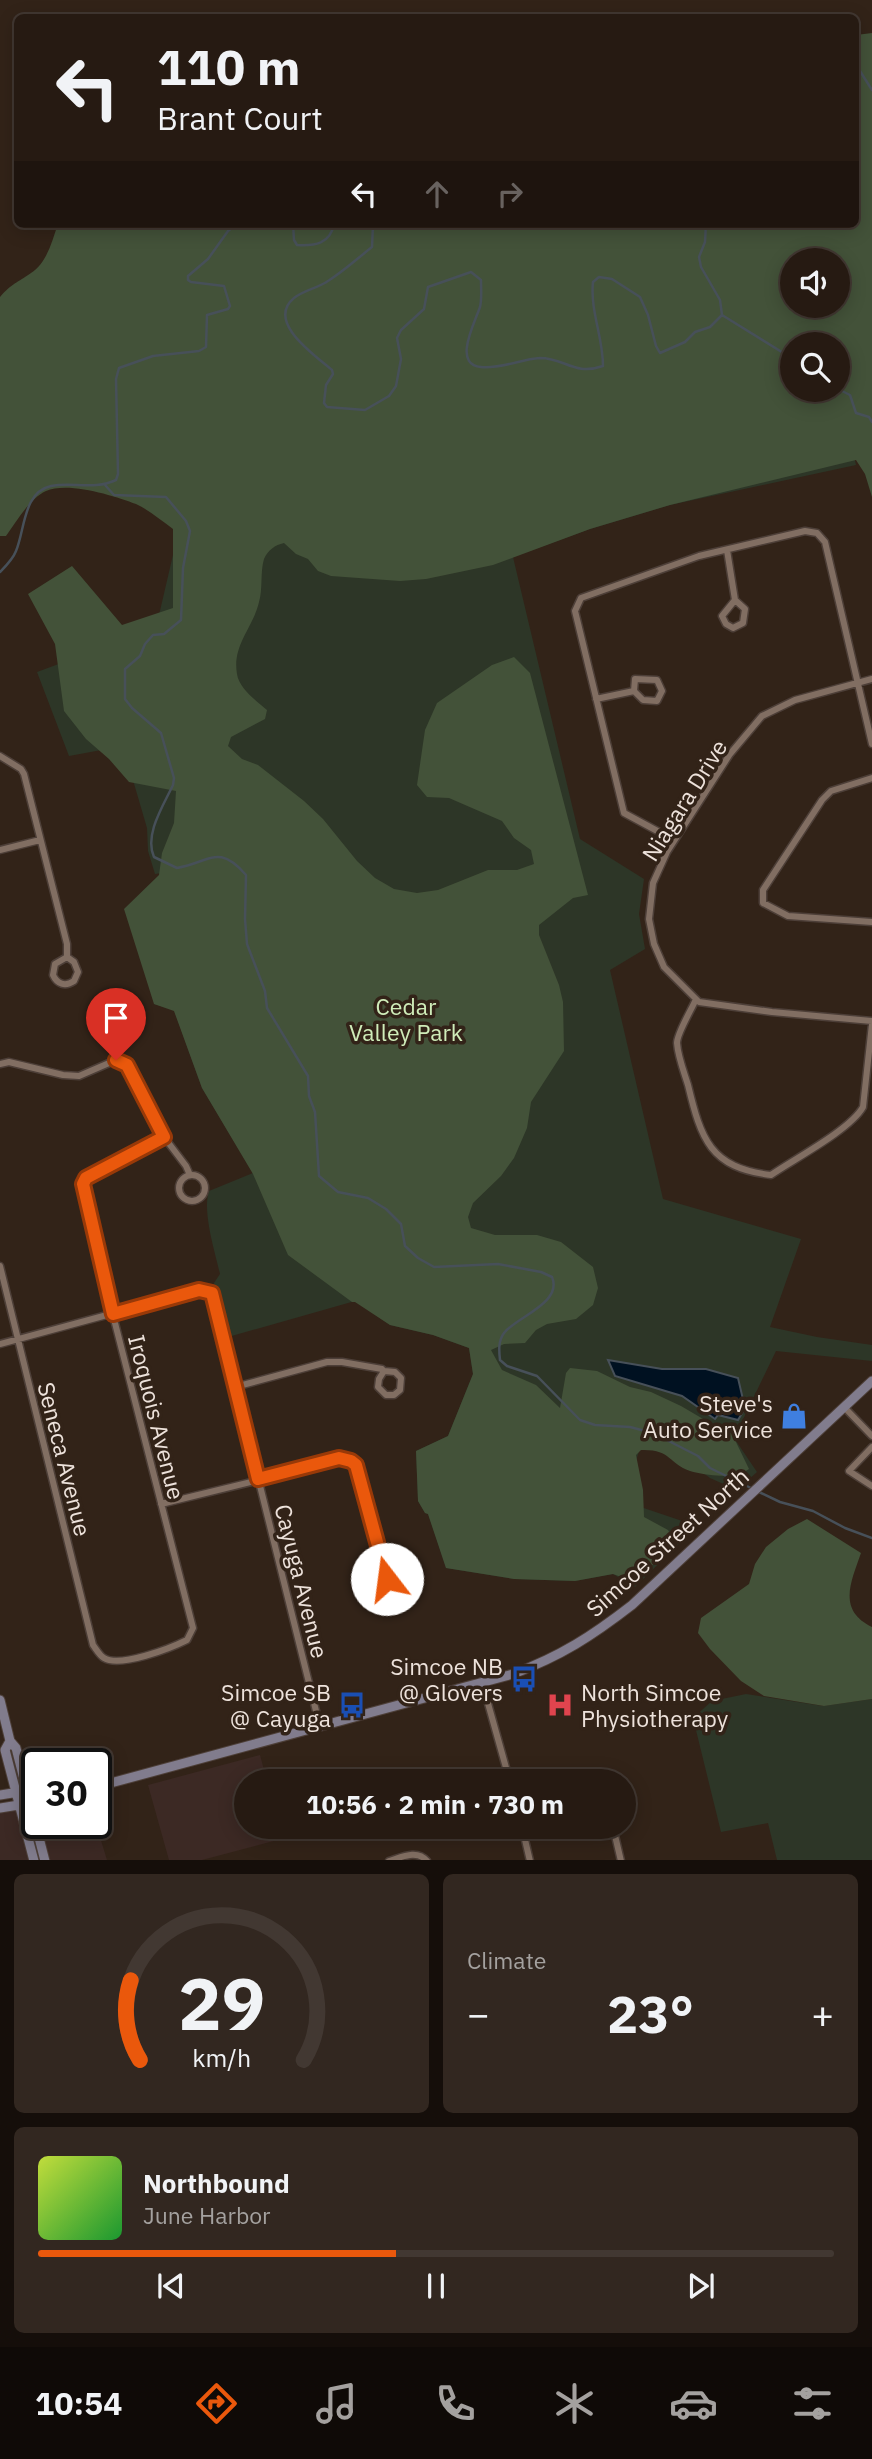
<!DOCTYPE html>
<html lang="en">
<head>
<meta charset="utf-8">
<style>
	:root { --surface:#261a12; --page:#322720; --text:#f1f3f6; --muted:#a4a19f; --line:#423832; --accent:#ea580c }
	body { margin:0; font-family:"IBM Plex Sans",sans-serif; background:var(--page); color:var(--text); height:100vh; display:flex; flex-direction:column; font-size:26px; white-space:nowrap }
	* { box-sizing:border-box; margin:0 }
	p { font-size:23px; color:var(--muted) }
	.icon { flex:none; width:38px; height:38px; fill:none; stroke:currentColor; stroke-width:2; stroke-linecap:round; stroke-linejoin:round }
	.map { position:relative; height:1860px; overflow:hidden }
	.panel { display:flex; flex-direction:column; gap:14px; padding:14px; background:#150e0a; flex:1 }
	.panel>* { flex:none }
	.top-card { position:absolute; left:14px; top:14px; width:845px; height:214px; border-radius:10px; box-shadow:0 4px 18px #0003,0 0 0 2px var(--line); background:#261a12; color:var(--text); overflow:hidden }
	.buttons { position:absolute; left:780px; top:248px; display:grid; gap:14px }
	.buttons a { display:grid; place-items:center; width:70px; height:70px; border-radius:50%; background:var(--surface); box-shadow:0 4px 18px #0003,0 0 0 2px var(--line); font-size:35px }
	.speed { position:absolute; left:21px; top:1748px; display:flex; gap:14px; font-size:35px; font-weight:700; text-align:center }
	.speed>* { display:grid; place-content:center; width:91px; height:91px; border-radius:50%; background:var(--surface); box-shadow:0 4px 18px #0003,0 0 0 2px var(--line); line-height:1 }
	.speed .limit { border:4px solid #111; border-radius:10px; background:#fff; color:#111 }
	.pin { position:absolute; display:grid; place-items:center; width:60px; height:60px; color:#fff; margin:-72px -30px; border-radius:50% 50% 50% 0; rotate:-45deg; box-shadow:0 0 7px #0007 }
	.pin .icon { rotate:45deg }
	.me { position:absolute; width:77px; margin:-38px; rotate:345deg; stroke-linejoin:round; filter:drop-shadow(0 0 5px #0008) }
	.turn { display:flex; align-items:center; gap:24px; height:147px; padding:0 28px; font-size:32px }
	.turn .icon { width:91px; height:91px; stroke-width:2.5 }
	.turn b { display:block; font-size:49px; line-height:60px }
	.lanes { display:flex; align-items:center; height:66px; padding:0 28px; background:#0003; justify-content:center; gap:35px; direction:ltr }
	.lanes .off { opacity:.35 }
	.big { font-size:52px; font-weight:800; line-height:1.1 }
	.panel .tile { flex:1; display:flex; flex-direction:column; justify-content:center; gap:10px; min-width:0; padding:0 24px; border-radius:10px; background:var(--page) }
	.panel .dial { align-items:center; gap:0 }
	.dial svg { height:182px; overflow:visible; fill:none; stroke:var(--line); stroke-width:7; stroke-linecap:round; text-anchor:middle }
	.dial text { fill:var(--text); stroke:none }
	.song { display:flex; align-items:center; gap:21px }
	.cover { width:84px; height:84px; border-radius:10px; background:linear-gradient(135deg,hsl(70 70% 55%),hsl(130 70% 35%)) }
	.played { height:7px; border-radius:4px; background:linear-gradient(90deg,var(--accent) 45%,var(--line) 45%) }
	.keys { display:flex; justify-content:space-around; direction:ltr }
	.heat { display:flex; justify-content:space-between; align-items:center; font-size:38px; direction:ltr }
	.panel .tiles { flex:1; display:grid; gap:14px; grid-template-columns:1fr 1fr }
	.tile:last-child { grid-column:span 2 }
	.trip { position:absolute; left:234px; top:1769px; width:402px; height:70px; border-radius:35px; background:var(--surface); box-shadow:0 4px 18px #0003,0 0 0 2px var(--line); font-weight:800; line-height:70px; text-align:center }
	.tabs { display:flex; height:112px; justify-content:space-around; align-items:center; background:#0f0a07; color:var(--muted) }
	.tabs .icon { width:49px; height:49px }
	.tabs .active { color:var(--accent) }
	.tabs b { font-size:32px; color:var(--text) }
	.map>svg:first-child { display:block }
	.commercial { fill:#3c2924 }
	.green { fill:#2d3627 }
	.forest { fill:#435239; fill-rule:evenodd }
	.water { fill:#001121; stroke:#475059; stroke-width:2 }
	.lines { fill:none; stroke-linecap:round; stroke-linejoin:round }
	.stream { stroke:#475059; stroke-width:2.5 }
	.minor-casing { stroke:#4d3f38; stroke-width:9 }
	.secondary-casing { stroke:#4d3f38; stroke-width:11 }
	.minor { stroke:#816e62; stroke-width:6 }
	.secondary { stroke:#817c8d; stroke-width:9 }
	.route-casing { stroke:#983908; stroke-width:18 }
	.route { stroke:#ea580c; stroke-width:12 }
	.labels { text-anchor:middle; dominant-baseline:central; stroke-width:7; stroke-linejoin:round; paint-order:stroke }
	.street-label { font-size:23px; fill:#ede2db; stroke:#322318 }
	.park-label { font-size:23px; fill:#cfecb9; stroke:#322318 }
	.poi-label { font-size:23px; fill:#ede2db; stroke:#322318; text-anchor:end }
</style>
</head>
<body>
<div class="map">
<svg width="872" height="1861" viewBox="0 0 872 1861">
	<rect width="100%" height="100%" fill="#322318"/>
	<path class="commercial" d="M260 1755 267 1781 247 1782V1827H278L281 1839 202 1860H169L148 1785Z
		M37 1803V1824H96L107 1860H0V1808Z"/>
	<path class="green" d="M793 261V390H838V387L856 465 670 505 590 529 513 557 580 839 644 879 639 914 645 949 610 970 663 1199 801 1239 770 1327 817 1337 872 1345V1361L776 1351 734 1438 757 1472 737 1490 710 1478 678 1454 643 1439 623 1501 697 1526 635 1587 613 1574 575 1581 514 1579 446 1568 428 1514 425 1513 418 1501 416 1451 448 1436 473 1374 469 1348 433 1335 390 1325 355 1301 228 1337 214 1283 220 1274C215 1252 202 1211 209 1191L253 1173 202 1088 174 1010 154 1004 182 870 155 874 148 851 147 828 123 746 69 756 37 672 156 628 179 529Z
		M746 1694 823 1706 872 1699V1860H777L768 1823 721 1832 693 1718 712 1701Z"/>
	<path class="forest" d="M872 33V497L865 474 856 460 670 505 590 529 493 565 426 579 400 581 331 576 318 571 308 559 296 554 284 543C275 545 268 550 264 559 260 572 263 589 259 602 253 628 232 645 237 674 239 688 256 701 267 710L265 719 231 737 228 746 242 759 258 765 304 801 323 819 357 861 375 878 394 889 417 893 438 890 488 870H517L534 864 531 850 514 838 502 821 449 798 427 797 417 785 425 730 437 703 492 665 514 657 530 673 588 895 573 898 539 925V935L559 985 563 1002 564 1051 531 1102 527 1128 514 1158 501 1176 473 1203 468 1217 471 1228 495 1235H537L561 1242 593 1267 598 1288 593 1305 576 1319 547 1324 536 1330 525 1343 504 1344 491 1350 502 1370 536 1385 560 1408 566 1373 570 1368 597 1371 630 1387 651 1392 681 1406 727 1433H740L735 1440 749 1469C734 1479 707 1476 690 1471 668 1463 671 1449 641 1450L636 1455 643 1490 644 1517 668 1530 675 1543 635 1582 613 1574 575 1581 514 1579 446 1568 428 1514 425 1513 418 1501 416 1451 448 1436 473 1374 469 1348 433 1335 390 1325 355 1302H352L288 1255 253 1174 202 1088 174 1011 154 1004 124 909 159 875 162 853 174 823 176 791 129 782 109 759 86 739 64 711 55 644 28 594 72 566 122 625 173 608V529C162 521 149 510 136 504 115 496 68 481 46 491 29 499 17 521 6 536H0V297C12 283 17 283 31 273 47 263 52 241 58 224H856V35ZM793 261H838V306H793ZM793 345H838V390H793Z
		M807 1519 861 1553C851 1582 837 1610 872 1627V1699L824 1706 764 1696 741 1681 710 1649 698 1633 701 1618 749 1584 755 1564 766 1547 788 1529Z"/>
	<path class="water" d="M608 1360 662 1369H706L738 1378 745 1408 738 1420 718 1415 715 1419 682 1396 615 1376Z"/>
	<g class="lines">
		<path class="stream" d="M856 68 860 71 872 90
			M293 224 294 240 297 245C315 246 330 244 334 224
			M359 224 360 226 373 225 372 247C358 258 344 271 328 281 318 288 304 290 294 298 265 322 316 356 332 370L333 374 326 385 324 403 327 407 365 410 389 396 396 386 401 359 397 338 401 330 424 309 428 287 471 272 481 280C481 289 482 299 480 307 475 322 452 365 481 367 502 369 521 359 540 358 565 358 574 376 603 366 603 337 590 311 593 282L599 277 612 279 640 297 648 315 656 346 660 353 685 342 695 332 710 327 722 315
			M706 224 705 242 699 257 701 267 720 300 722 315
			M722 315 793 359
			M838 389 850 395 856 413 869 417 872 422
			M105 485 114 495 166 497 186 521 190 531 183 568 181 620 164 634 153 635 145 644 140 656 125 669V699L132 708 161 733 174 778 173 785C163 806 144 835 154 857L177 868C211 862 218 843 246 875L245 919 247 944 265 991 267 1008 308 1076 309 1096 315 1112 319 1176 338 1192 368 1198 386 1209 401 1224 405 1246 418 1258 434 1267 498 1264 541 1272 552 1277C563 1303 516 1317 504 1333 498 1341 499 1351 500 1360L507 1366 537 1376 580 1420 595 1425 630 1427 653 1433 698 1456 710 1468 753 1489
			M0 572C6 566 13 559 16 551 25 530 23 492 51 486 72 482 95 490 116 480L118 474 116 379 119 368 153 356 199 351 206 347 207 315 228 309 230 306 224 286 191 282 188 280V276L208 259 228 231 237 224
			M759 1492 780 1502 813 1511 845 1528 872 1538"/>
		<g class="minor-casing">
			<path id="minor" d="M727 550 735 600 745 609 743 623 733 628 726 624 722 616 735 600
				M872 679 795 700 762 716 730 754 667 852 653 883 649 919 654 944 664 967 699 1002 772 1012 872 1021
				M596 699 634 691 635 679 657 680 662 691 657 701 643 700 634 691
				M0 756 21 769 24 774 67 944V957L55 964 53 975C57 984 65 987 74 981L78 972 74 962 67 957
				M872 778 831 791 822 800 763 890V903L788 916 872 922
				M674 840 624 813 575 611 581 598 699 556 805 531 817 533 825 542 872 744
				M0 850 40 840
				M696 999C692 1009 677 1033 677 1043 678 1057 684 1072 688 1085 701 1139 710 1168 771 1175 794 1159 850 1130 863 1107L872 1024
				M0 1064 9 1062 63 1075 79 1076 116 1060 127 1065 164 1137 186 1166 190 1175
				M179 1188a13 13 0 1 1 26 0a13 13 0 1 1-26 0Z
				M0 1266 93 1645C96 1649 100 1656 104 1658 120 1668 171 1648 187 1640L193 1628 115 1323 83 1184 86 1178 164 1137
				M0 1344 199 1290 212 1293 320 1727
				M235 1387 327 1362H342L382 1369 384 1371 379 1379 378 1387 386 1395H394L400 1390 401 1378 395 1372 384 1371
				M844 1407 872 1436
				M872 1447 849 1471 872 1486
				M161 1504 345 1459 356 1465 390 1586 387 1593 388 1601 397 1608 405 1606 411 1596 408 1588 402 1584 390 1586
				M482 1682 510 1782
				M548 1782 578 1773H592L601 1782
				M522 1827 530 1861
				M613 1827 621 1861
				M389 1861C402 1857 417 1849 427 1861"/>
		</g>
		<g class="secondary-casing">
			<path id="secondary" d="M0 1700 10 1741 16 1748 45 1861
				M10 1741 5 1750 34 1861
				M96 1787 513 1674C561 1656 592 1636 632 1605L872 1381
				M0 1795 37 1789
				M0 1808 25 1804"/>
		</g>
		<use href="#minor" class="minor"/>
		<use href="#secondary" class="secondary"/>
	</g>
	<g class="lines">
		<g class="route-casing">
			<path id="route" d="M116 1060 127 1065 164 1137 86 1178 83 1184 113 1314 199 1290 212 1293 258 1479 339 1458 351 1461 356 1465 387 1579"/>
		</g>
		<use href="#route" class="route"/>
	</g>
	<defs>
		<g id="shop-bare" transform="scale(2.1)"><path d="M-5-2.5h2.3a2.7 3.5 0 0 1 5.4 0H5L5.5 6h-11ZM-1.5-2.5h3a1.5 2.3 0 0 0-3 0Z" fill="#3f7fe0" stroke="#322318" stroke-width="2.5" paint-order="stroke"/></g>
		<g id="bus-bare" transform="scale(2.1)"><path d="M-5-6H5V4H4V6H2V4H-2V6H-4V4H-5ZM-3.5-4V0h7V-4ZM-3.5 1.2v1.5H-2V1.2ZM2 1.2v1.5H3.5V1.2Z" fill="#1a4fb4" stroke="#322318" stroke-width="2.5" paint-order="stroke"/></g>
		<g id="hospital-bare" transform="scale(2.1)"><path d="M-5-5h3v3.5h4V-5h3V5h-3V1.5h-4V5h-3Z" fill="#e0444e" stroke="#322318" stroke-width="2.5" paint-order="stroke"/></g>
	</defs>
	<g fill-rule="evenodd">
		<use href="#shop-bare" x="794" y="1416"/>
		<use href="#bus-bare" x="524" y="1679"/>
		<use href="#bus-bare" x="352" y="1705"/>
		<use href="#hospital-bare" x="560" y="1705"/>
	</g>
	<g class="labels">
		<g class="street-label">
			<text transform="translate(684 800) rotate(-58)">Niagara Drive</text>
			<text transform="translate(157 1417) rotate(76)">Iroquois Avenue</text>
			<text transform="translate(65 1459) rotate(76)">Seneca Avenue</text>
			<text transform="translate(667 1542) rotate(-42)">Simcoe Street North</text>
			<text transform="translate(302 1581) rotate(76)">Cayuga Avenue</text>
		</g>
		<g class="park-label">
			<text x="406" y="1006">Cedar<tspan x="406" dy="26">Valley Park</tspan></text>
		</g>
		<g class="poi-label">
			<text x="773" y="1403">Steve's<tspan x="773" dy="26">Auto Service</tspan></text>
			<text x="503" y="1666">Simcoe NB<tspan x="503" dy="26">@ Glovers</tspan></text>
			<text x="331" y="1692">Simcoe SB<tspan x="331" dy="26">@ Cayuga</tspan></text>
			<text x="581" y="1692" text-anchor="start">North Simcoe<tspan x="581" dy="26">Physiotherapy</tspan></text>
		</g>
	</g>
</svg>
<div class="buttons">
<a><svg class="icon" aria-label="sound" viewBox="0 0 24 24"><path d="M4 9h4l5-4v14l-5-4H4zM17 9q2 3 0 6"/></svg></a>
<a><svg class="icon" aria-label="search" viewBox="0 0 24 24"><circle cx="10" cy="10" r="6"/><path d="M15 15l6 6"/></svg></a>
</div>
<div class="speed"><div class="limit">30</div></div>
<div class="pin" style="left:116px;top:1060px;background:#d93025"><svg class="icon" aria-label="arrive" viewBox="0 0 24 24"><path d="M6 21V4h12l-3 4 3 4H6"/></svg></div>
<svg class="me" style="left:387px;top:1579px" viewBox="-20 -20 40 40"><circle r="19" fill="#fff"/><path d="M0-13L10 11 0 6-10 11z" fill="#ea580c"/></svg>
<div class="trip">10:56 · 2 min · 730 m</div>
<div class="top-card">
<div class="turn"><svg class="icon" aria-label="left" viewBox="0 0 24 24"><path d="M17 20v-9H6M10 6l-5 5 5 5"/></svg><div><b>110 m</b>Brant Court</div></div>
<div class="lanes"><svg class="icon" aria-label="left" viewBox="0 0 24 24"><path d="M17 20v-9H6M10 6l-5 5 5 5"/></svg><svg class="icon off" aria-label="ahead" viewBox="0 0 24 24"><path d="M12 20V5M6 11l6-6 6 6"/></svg><svg class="icon off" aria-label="right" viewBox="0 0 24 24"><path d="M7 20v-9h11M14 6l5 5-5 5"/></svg></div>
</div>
</div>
<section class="panel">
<div class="tiles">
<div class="tile dial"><svg viewBox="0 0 100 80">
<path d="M14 69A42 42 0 1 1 86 69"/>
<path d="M14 69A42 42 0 0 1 10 34" stroke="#ea580c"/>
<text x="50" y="56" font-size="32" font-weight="700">29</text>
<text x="50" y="72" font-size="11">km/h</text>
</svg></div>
<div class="tile"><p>Climate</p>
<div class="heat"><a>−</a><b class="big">23°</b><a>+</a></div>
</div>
<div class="tile">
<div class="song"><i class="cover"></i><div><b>Northbound</b><p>June Harbor</p></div></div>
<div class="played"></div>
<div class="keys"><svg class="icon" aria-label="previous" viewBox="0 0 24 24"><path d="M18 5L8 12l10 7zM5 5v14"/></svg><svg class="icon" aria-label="pause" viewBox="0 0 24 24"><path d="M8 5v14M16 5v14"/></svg><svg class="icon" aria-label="next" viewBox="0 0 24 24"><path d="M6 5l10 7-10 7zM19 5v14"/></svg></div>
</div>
</div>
</section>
<nav class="tabs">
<b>10:54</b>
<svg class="icon active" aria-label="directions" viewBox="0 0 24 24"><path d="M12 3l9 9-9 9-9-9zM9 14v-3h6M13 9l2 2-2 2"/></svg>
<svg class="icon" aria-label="music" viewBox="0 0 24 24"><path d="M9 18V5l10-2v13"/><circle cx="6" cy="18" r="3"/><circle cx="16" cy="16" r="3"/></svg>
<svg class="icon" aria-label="phone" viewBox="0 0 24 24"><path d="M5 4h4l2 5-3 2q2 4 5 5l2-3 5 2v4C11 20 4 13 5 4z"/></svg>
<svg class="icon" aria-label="climate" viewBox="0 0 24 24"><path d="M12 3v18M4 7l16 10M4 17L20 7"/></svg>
<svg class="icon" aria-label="car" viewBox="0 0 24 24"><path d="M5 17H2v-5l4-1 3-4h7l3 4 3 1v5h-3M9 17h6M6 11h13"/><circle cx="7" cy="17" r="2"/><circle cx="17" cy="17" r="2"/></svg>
<svg class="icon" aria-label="filters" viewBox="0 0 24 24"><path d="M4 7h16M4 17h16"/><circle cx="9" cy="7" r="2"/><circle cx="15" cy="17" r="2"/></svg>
</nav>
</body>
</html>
